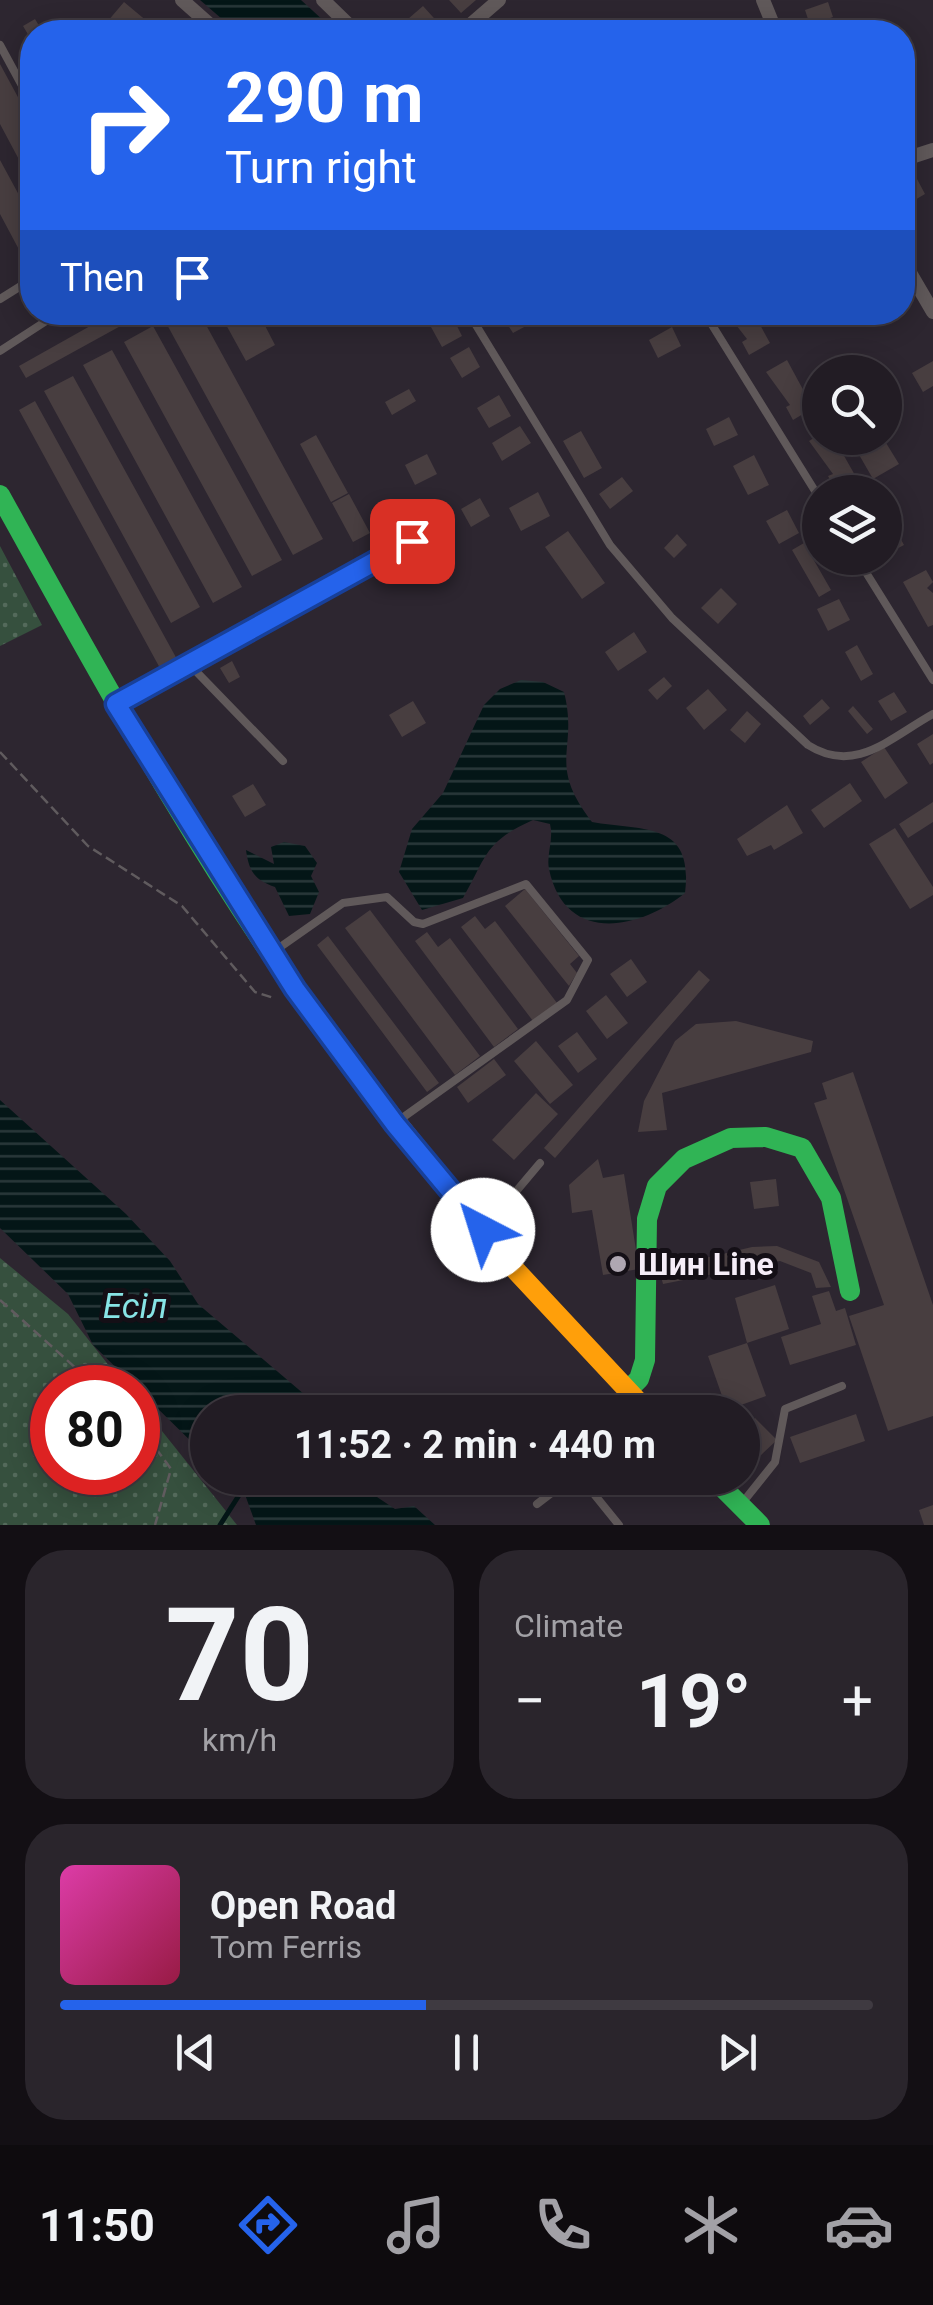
<!DOCTYPE html>
<html lang="en">
<head>
<meta charset="utf-8">
<style>
	:root { --surface:#221c24; --page:#2a252c; --text:#f1f3f6; --muted:#a2a1a6; --line:#3f3a41; --accent:#2563eb }
	body { margin:0; font-family:Roboto,sans-serif; background:var(--page); color:var(--text); height:100vh; display:flex; flex-direction:column; font-size:38px; white-space:nowrap }
	* { box-sizing:border-box; margin:0 }
	p { font-size:32px; color:var(--muted) }
	.icon { flex:none; width:55px; height:55px; fill:none; stroke:currentColor; stroke-width:2; stroke-linecap:round; stroke-linejoin:round }
	.map { position:relative; height:1525px; overflow:hidden }
	.drawer { display:flex; flex-direction:column; gap:25px; padding:25px; background:#130f14; flex:1 }
	.drawer>* { flex:none }
	.top-card { position:absolute; left:20px; top:20px; width:895px; height:305px; border-radius:40px; box-shadow:0 5px 25px #0003,0 0 0 2px var(--line); background:#2563eb; color:#fff; overflow:hidden }
	.fabs { position:absolute; left:802px; top:355px; display:grid; gap:20px }
	.fabs a { display:grid; place-items:center; width:100px; height:100px; border-radius:50%; background:var(--surface); box-shadow:0 5px 25px #0003,0 0 0 2px var(--line); font-size:50px }
	.speed { position:absolute; left:30px; top:1365px; display:flex; gap:20px; font-size:50px; font-weight:700; text-align:center }
	.speed>* { display:grid; place-content:center; width:130px; height:130px; border-radius:50%; background:var(--surface); box-shadow:0 5px 25px #0003,0 0 0 2px var(--line); line-height:1 }
	.speed .limit { border:15px solid #d22; background:#fff; color:#111 }
	.pin { position:absolute; display:grid; place-items:center; width:85px; height:85px; color:#fff; margin:-42px; border-radius:20px; box-shadow:0 5px 15px #0006 }
	.me { position:absolute; width:110px; margin:-55px; rotate:320deg; stroke-linejoin:round; filter:drop-shadow(0 0 8px #0008) }
	.turn { display:flex; align-items:center; gap:35px; height:210px; padding:0 40px; font-size:45px }
	.turn .icon { width:130px; height:130px; stroke-width:2.5 }
	.turn b { display:block; font-size:70px; line-height:85px }
	.then { display:flex; align-items:center; height:95px; padding:0 40px; background:#0003; gap:20px; font-size:38px }
	.big { font-size:75px; font-weight:700; line-height:1.1 }
	.drawer .tile { flex:1; display:flex; flex-direction:column; justify-content:center; gap:15px; min-width:0; padding:0 35px; border-radius:40px; background:var(--page) }
	.drawer .dial { align-items:center; gap:0 }
	.dial b { font-size:130px; line-height:1 }
	.song { display:flex; align-items:center; gap:30px }
	.cover { width:120px; height:120px; border-radius:15px; background:linear-gradient(135deg,hsl(320 70% 55%),hsl(340 70% 35%)) }
	.played { height:10px; border-radius:5px; background:linear-gradient(90deg,var(--accent) 45%,var(--line) 45%) }
	.keys { display:flex; justify-content:space-around; direction:ltr }
	.heat { display:flex; justify-content:space-between; align-items:center; font-size:55px; direction:ltr }
	.drawer .tiles { flex:1; display:grid; gap:25px; grid-template-columns:1fr 1fr }
	.tile:last-child { grid-column:span 2 }
	.trip { position:absolute; left:190px; top:1395px; width:570px; height:100px; border-radius:50px; background:var(--surface); box-shadow:0 5px 25px #0003,0 0 0 2px var(--line); font-weight:700; line-height:100px; text-align:center }
	.tab-bar { display:flex; height:160px; justify-content:space-around; align-items:center; background:#0e0b0e; color:var(--muted) }
	.tab-bar .icon { width:70px; height:70px }
	.tab-bar .current { color:var(--accent) }
	.tab-bar b { font-size:45px; color:var(--text) }
	.map>svg:first-child { display:block }
	.garden { fill:url(#garden-dots) }
	.water { fill:url(#water-rules) }
	.lines { fill:none; stroke-linecap:round; stroke-linejoin:round }
	.stream { stroke:#041617; stroke-width:5 }
	.building { fill:#483e40 }
	.path { stroke:#605b5e; stroke-width:2.5; stroke-dasharray:10 5; stroke-linecap:butt }
	.lane { stroke:#60595a; stroke-width:8 }
	.street { stroke:#60595a; stroke-width:14 }
	.fast { stroke:#30b455; stroke-width:20 }
	.slow { stroke:#ff9f0a; stroke-width:20 }
	.route-casing { stroke:#184099; stroke-width:25 }
	.route { stroke:#2563eb; stroke-width:18 }
	.poi-dot { fill:#afa7b2; stroke:#140f16; stroke-width:4 }
	.labels { text-anchor:middle; dominant-baseline:central; stroke-width:10; stroke-linejoin:round; paint-order:stroke }
	.poi-label { font-size:32px; font-weight:bold; fill:#f5edf8; stroke:#140f16; text-anchor:start }
	.water-label { font-size:35px; font-style:italic; fill:#87e4e5; stroke:#140f16 }
</style>
</head>
<body>
<div class="map">
<svg width="933" height="1525" viewBox="0 0 933 1525">
	<defs>
		<pattern id="garden-dots" width="8" height="8" patternUnits="userSpaceOnUse" patternTransform="scale(2.5)"><rect width="8" height="8" fill="#36503e"/><path d="M2 2h.1M6 6h.1" fill="none" stroke="#546a5b" stroke-width="1.8" stroke-linecap="round"/></pattern>
		<pattern id="water-rules" width="6" height="5" patternUnits="userSpaceOnUse" patternTransform="scale(2.5)"><rect width="6" height="5" fill="#041617"/><path d="M0 2.5h6" fill="none" stroke="#29383a"/></pattern>
	</defs>
	<rect width="100%" height="100%" fill="#2d2630"/>
	<path class="garden" d="M0 546 42 625 0 646Z
		M0 1258 68 1314 126 1387 52 1388V1472H138V1401L237 1525H0Z"/>
	<path class="water" d="M200 0H301L336 32H237Z
		M521 680 543 682 564 692C579 751 546 762 592 822 644 831 694 821 685 893 641 929 565 946 549 869 546 855 554 840 550 824L533 820C484 842 487 856 463 898L422 910 399 872 412 829 443 793 484 705 500 689Z
		M284 842 305 846 317 863 311 876 319 892 310 914 289 916 275 887C255 880 249 872 246 850L274 864 271 847Z
		M0 1100 126 1214 170 1261 198 1304 325 1412H208L207 1457 93 1345 68 1294 0 1228Z
		M230 1478H365L377 1497 395 1509 414 1506 435 1525H256L243 1489Z"/>
	<g class="lines">
		<path class="stream" d="M220 1525 243 1489"/>
	</g>
	<path class="building" d="M449 0H476L461 13Z
		M124 2 160 32H120L107 22Z
		M828 2 833 17 810 25 805 10Z
		M423 6 443 28 438 32H393Z
		M35 19 41 29 29 36 23 26Z
		M570 19 583 32H555Z
		M32 53V79L22 59Z
		M0 64 32 123V184L0 124Z
		M0 160 32 219V274L0 214Z
		M917 179 925 194 908 204 902 187Z
		M115 312H146L26 378 19 366Z
		M180 312H199L323 539 293 555 165 321Z
		M219 312H258L275 345 246 361Z
		M516 312 526 326 513 333 504 319Z
		M726 312H753L770 343 749 355 742 342 747 339Z
		M452 316 462 336 442 347 431 327Z
		M153 326 282 560 252 576 124 342Z
		M672 327 681 346 658 358 649 340Z
		M469 347 480 367 462 378 450 358Z
		M112 350 242 587 213 603 83 365Z
		M787 360 813 408 793 420 786 407 790 405 766 372Z
		M933 361V386L923 392 912 373Z
		M73 376 200 607 171 623 44 391Z
		M409 389 416 401 392 415 385 402Z
		M499 395 511 416 489 428 477 408Z
		M35 401 178 661 161 670 19 410Z
		M729 417 738 435 714 446 706 429Z
		M520 426 531 443 502 461 492 443Z
		M581 431 602 468 584 478 563 441Z
		M820 434 834 438 856 477 835 489 828 476 833 474 809 441Z
		M316 435 348 493 331 502 300 444Z
		M870 438H883L899 464 873 479 854 446Z
		M427 454 437 474 415 485 405 465Z
		M754 455 769 485 748 495 733 466Z
		M622 477 633 491 610 509 599 494Z
		M538 492 550 516 521 531 509 508Z
		M349 494 370 533 353 542 332 503Z
		M480 498 490 516 471 527 461 509Z
		M787 510 799 533 779 544 766 521Z
		M885 510 904 545 885 555Z
		M568 531 605 583 582 599 545 547Z
		M677 534 687 545 674 558 664 548Z
		M804 543 831 590 819 597 792 550Z
		M926 570 933 582 927 588 933 593V625L928 627 903 582Z
		M721 588 737 604 718 624 701 608Z
		M839 599 850 620 828 631 817 609Z
		M634 632 647 652 618 671 605 652Z
		M857 645 873 674 861 681 845 652Z
		M232 661 240 677 229 683 220 668Z
		M664 677 672 686 657 700 648 690Z
		M708 689 727 710 704 730 686 708Z
		M894 692 907 712 891 721 878 701Z
		M822 699 830 708 810 725 803 716Z
		M413 701 426 723 402 737 389 715Z
		M853 706 873 729 867 734 848 711Z
		M747 711 761 724 745 743 730 730Z
		M933 734V763L930 765 917 744Z
		M884 747 908 783 885 799 861 762Z
		M850 783 862 801 824 828 811 810Z
		M253 784 266 805 245 817 232 796Z
		M933 802V822L908 838 899 824Z
		M787 805 803 833 774 850 771 845 747 856 737 839Z
		M895 828 933 887V895L910 909 869 844Z
		M525 889 579 956 570 964 577 973 569 986 505 906Z
		M370 910 480 1056 455 1075 345 928Z
		M475 916 485 929 495 921 557 1003 533 1021 461 927Z
		M427 932 438 947 450 938 518 1029 494 1047 415 941Z
		M328 936 439 1083 427 1092 317 945Z
		M631 959 647 982 627 997 610 974Z
		M699 970 710 980 555 1158 544 1148Z
		M606 995 628 1023 607 1039 586 1011Z
		M736 1021 813 1041 811 1052 662 1093 667 1130 638 1132 644 1101 675 1041 696 1024Z
		M577 1032 597 1059 578 1073 558 1046Z
		M536 1041 573 1085 550 1104 514 1061Z
		M494 1059 506 1075 468 1103 457 1087Z
		M853 1072 933 1305V1416L888 1431 849 1316 884 1305 814 1103 827 1099 822 1083Z
		M536 1093 558 1114 514 1160 492 1140Z
		M598 1159 603 1178 624 1174 639 1269 603 1275 592 1210 572 1213 569 1185Z
		M776 1179 779 1206 754 1209 750 1182Z
		M777 1246 819 1262 831 1287 816 1288 811 1273 780 1261 663 1284 659 1269 752 1247Z
		M775 1285 789 1329 747 1343 735 1298Z
		M829 1291 836 1311 845 1308 856 1345 790 1365 781 1337 821 1324 812 1296Z
		M747 1343 766 1396 727 1410 708 1356Z
		M856 1414 865 1441 800 1463 790 1437Z
		M755 1418 777 1440 761 1455 742 1436Z
		M933 1505V1525H924L919 1510Z"/>
	<g class="lines">
		<path class="path" d="M0 752 88 846 182 906 255 992 274 998
			M0 1300 98 1388
			M138 1424 171 1469 155 1525"/>
		<path class="lane" d="M0 45 32 104
			M0 299 32 279
			M468 312 610 545 672 618 808 745C855 775 890 738 933 714
			M704 312 820 499
			M0 351 60 312
			M857 558 933 680
			M188 663 283 761
			M120 702 412 541
			M276 950 343 903 387 897 414 922 423 924 526 884 588 960 567 1000 398 1121
			M486 1227 540 1163
			M616 1412 625 1395
			M581 1478 619 1525
			M743 1502 775 1462 785 1409 842 1386
			M537 1504 571 1478"/>
		<path class="street" d="M182 0 218 32
			M323 0 356 32
			M763 0 776 32
			M462 32 499 0
			M902 160 933 150
			M902 259 933 312"/>
		<path class="fast" d="M0 495C105 685 209 877 340 1051
			M627 1391 639 1379 645 1360 647 1219 657 1186 684 1159 731 1138 766 1137 802 1148 831 1198 850 1291
			M713 1478 760 1525"/>
		<path class="slow" d="M340 1051 507 1261 648 1412"/>
	</g>
	<g class="lines">
		<g class="route-casing">
			<path id="route" d="M412 541 116 704 295 989 395 1124 483 1230"/>
		</g>
		<use href="#route" class="route"/>
	</g>
	<circle class="poi-dot" cx="618" cy="1264" r="10"/>
	<g class="labels">
		<g class="poi-label">
			<text x="638" y="1264">Шин Line</text>
		</g>
		<g class="water-label">
			<text x="135" y="1306">Есіл</text>
		</g>
	</g>
</svg>
<div class="fabs">
<a><svg class="icon" aria-label="search" viewBox="0 0 24 24"><circle cx="10" cy="10" r="6"/><path d="M15 15l6 6"/></svg></a>
<a><svg class="icon" aria-label="layers" viewBox="0 0 24 24"><path d="M12 4l9 5-9 5-9-5zM3 14l9 5 9-5"/></svg></a>
</div>
<div class="speed"><div class="limit">80</div></div>
<div class="pin" style="left:412px;top:541px;background:#d93025"><svg class="icon" aria-label="arrive" viewBox="0 0 24 24"><path d="M6 21V4h12l-3 4 3 4H6"/></svg></div>
<svg class="me" style="left:483px;top:1230px" viewBox="-20 -20 40 40"><circle r="19" fill="#fff"/><path d="M0-13L10 11 0 6-10 11z" fill="#2563eb"/></svg>
<div class="trip">11:52 · 2 min · 440 m</div>
<div class="top-card">
<div class="turn"><svg class="icon" aria-label="right" viewBox="0 0 24 24"><path d="M7 20v-9h11M14 6l5 5-5 5"/></svg><div><b>290 m</b>Turn right</div></div>
<div class="then">Then<svg class="icon" aria-label="arrive" viewBox="0 0 24 24"><path d="M6 21V4h12l-3 4 3 4H6"/></svg></div>
</div>
</div>
<section class="drawer">
<div class="tiles">
<div class="tile dial"><b>70</b><p>km/h</p></div>
<div class="tile"><p>Climate</p>
<div class="heat"><a>−</a><b class="big">19°</b><a>+</a></div>
</div>
<div class="tile">
<div class="song"><i class="cover"></i><div><b>Open Road</b><p>Tom Ferris</p></div></div>
<div class="played"></div>
<div class="keys"><svg class="icon" aria-label="previous" viewBox="0 0 24 24"><path d="M18 5L8 12l10 7zM5 5v14"/></svg><svg class="icon" aria-label="pause" viewBox="0 0 24 24"><path d="M8 5v14M16 5v14"/></svg><svg class="icon" aria-label="next" viewBox="0 0 24 24"><path d="M6 5l10 7-10 7zM19 5v14"/></svg></div>
</div>
</div>
</section>
<nav class="tab-bar">
<b>11:50</b>
<svg class="icon current" aria-label="directions" viewBox="0 0 24 24"><path d="M12 3l9 9-9 9-9-9zM9 14v-3h6M13 9l2 2-2 2"/></svg>
<svg class="icon" aria-label="music" viewBox="0 0 24 24"><path d="M9 18V5l10-2v13"/><circle cx="6" cy="18" r="3"/><circle cx="16" cy="16" r="3"/></svg>
<svg class="icon" aria-label="phone" viewBox="0 0 24 24"><path d="M5 4h4l2 5-3 2q2 4 5 5l2-3 5 2v4C11 20 4 13 5 4z"/></svg>
<svg class="icon" aria-label="climate" viewBox="0 0 24 24"><path d="M12 3v18M4 7l16 10M4 17L20 7"/></svg>
<svg class="icon" aria-label="car" viewBox="0 0 24 24"><path d="M5 17H2v-5l4-1 3-4h7l3 4 3 1v5h-3M9 17h6M6 11h13"/><circle cx="7" cy="17" r="2"/><circle cx="17" cy="17" r="2"/></svg>
</nav>
</body>
</html>
